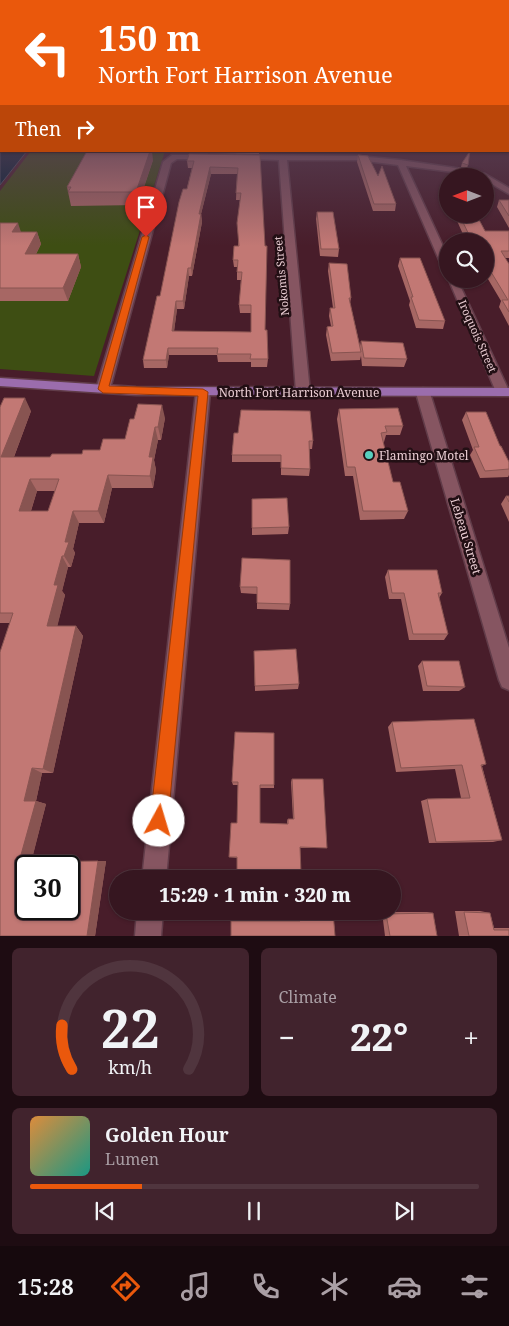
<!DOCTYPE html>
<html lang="en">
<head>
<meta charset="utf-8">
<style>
	:root { --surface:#361620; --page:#41232d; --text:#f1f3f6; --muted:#aa9fa5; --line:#50353e; --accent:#ea580c }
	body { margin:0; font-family:"Noto Serif",serif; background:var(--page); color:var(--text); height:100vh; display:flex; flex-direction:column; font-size:19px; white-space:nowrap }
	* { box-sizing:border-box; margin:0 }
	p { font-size:16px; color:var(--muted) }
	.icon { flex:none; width:28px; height:28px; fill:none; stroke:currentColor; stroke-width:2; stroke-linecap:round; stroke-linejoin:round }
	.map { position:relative; height:936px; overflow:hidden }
	.details { display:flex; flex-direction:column; gap:12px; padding:12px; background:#1e0c12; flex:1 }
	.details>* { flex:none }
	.top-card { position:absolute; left:0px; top:0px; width:510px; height:152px; box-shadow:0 1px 4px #0004,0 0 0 1px var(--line); background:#ea580c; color:#fff; overflow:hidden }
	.needle { width:32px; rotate:270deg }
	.fabs { position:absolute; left:439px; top:168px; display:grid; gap:10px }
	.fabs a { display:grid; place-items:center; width:55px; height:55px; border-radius:50%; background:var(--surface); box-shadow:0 1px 4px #0004,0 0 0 1px var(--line); font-size:25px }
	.speed { position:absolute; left:15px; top:855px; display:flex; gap:10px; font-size:25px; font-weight:700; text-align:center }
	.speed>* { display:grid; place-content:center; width:65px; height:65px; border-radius:50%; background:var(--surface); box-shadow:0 1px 4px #0004,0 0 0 1px var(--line); line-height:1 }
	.speed .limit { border:2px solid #111; border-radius:8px; background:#fff; color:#111 }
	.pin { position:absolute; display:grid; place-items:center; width:42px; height:42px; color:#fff; margin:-51px -21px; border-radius:50% 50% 50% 0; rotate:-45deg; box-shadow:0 0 5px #0007 }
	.pin .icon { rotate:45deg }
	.me { position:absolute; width:55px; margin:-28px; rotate:6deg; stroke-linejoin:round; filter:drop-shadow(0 0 4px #0008) }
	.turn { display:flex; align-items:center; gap:18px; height:105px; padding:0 15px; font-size:22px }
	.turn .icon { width:65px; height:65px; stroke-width:2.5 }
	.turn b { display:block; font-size:35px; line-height:42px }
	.then { display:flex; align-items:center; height:48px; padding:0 15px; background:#0003; gap:10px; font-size:19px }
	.big { font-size:38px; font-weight:800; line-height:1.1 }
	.details .tile { flex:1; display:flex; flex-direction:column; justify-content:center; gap:8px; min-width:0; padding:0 18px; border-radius:8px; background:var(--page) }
	.details .dial { align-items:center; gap:0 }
	.dial svg { height:130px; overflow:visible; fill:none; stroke:var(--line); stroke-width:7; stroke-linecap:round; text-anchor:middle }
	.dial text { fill:var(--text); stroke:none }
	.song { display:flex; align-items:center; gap:15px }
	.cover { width:60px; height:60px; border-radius:8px; background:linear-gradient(135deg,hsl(30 70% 55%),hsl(170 70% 35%)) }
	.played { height:5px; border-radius:2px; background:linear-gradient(90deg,var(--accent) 25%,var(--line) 25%) }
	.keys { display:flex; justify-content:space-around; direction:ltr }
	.heat { display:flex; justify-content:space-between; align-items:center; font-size:28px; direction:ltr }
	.details .tiles { flex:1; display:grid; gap:12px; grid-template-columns:1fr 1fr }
	.tile:last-child { grid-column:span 2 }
	.trip { position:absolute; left:109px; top:870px; width:292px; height:50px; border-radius:25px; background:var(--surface); box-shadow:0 1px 4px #0004,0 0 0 1px var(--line); font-weight:800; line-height:50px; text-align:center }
	.tabs { display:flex; height:80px; justify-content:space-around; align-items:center; background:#16090d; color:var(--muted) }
	.tabs .icon { width:35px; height:35px }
	.tabs .on { color:var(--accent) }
	.tabs b { font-size:22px; color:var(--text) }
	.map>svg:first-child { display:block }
	.green { fill:#3e4e13 }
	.water { fill:#012137; stroke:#475566 }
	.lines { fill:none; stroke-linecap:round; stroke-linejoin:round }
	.minor-casing { stroke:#613c49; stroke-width:3 }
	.major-casing { stroke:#613c49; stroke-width:3 }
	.minor { fill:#865561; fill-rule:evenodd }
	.major { fill:#9b6dad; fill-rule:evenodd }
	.wall { fill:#a76764; fill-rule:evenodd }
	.shaded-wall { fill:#885451 }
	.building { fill:#c27874; stroke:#885451; fill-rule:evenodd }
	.route { fill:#ea580c; stroke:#983908 }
	.poi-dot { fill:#59cebe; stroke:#220f14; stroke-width:2 }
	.labels { text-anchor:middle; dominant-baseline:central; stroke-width:5; stroke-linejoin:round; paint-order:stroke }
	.far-street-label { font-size:11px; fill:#eacdd3; stroke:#220f14 }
	.street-label { font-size:12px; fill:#eacdd3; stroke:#220f14 }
	.poi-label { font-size:12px; fill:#eacdd3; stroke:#220f14; text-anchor:start }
</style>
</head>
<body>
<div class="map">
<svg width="509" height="936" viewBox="0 0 509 936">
	<rect width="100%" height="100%" fill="#481d2a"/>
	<path class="green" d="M31 151H165L94 376 0 369V191Z"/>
	<path class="water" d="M0 115 1 151H27L0 185Z"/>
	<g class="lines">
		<g class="minor-casing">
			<path id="minor" d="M172 155H207L211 157 207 159H177L171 163 110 389 108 392H98L96 389 163 162Z
				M237 155 358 156 400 160 462 169 485 174 509 188V194L485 180V176L406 166 448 257V272L443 269 398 165 358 160H287L310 392 308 395H298L296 392 279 160 240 159 236 157Z
				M448 278 457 279 509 391 508 395H498L496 392Z
				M203 388 208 389 210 392 166 879H142L196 392 198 389Z
				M423 388 428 390 430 393 509 648V690L502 687 499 680 416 393 418 390Z
				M137 911H163L161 936H135Z"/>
		</g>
		<g class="major-casing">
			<path id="major" d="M0 378 136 387 509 388V396L136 395 0 386Z"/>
		</g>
		<use href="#minor" class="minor"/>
		<use href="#major" class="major"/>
	</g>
	<path class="wall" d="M192 151H259V154L192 153Z
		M260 155 265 330 268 359 267 367H251V362H218L217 355H169L167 368H144L143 360 160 296 192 168H188L187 161ZM211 174H237L236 200H240L238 246 233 260 234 267H237V280H241L239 305 240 313H251V332L174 331 177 309H184L189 276H192L202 222 201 214Z
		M358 155 378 176 396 204 395 211H373L357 162Z
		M153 160 138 205 71 206 67 187Z
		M462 163 468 165 467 168 461 167Z
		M448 183V201L444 192 445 186Z
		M499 200H509V228L497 207Z
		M317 212 339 249 338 257 320 256 316 219Z
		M454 214H476L485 231H509V258H505L509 264V326L499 307 501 301 485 274V241H466Z
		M0 223 21 232H37L41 244 36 254H78L81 267 68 301H0Z
		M400 258 445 321 443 329 416 328 409 305 410 301 398 266Z
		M329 263 351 298 350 303 360 346 361 341 407 359 404 367 362 366 361 356 360 360 331 361 326 335 327 327 331 326 329 316 330 308H333L328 271Z
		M0 407 31 411 14 457H50L82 454 100 450 125 439 165 418 161 440H158L154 460 156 470 153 488H112L104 523H79L73 549 75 553 71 567H68L62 591 65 595 57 626H76L83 636 53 773H42L36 801 46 804 31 862 106 861 95 936H0L10 623H0ZM37 491H55L48 511H31Z
		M339 409 403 426 400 435H386L384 442H383L393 482 408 511 404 519 360 520 353 476H345L337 419Z
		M466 412 500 446 509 462V475L508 477 480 478 470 455 473 450 462 420Z
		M234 433 313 441 312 449H309L310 469 309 476 281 475V462H232V455Z
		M506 496H509V522L501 504Z
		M252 499 289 527 288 534 252 535Z
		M290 560V604L289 610 257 609V594L241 593 240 587Z
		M388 570 442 593 439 598 448 634 444 640H409L401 599H389L385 577Z
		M254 651 299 684 298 689 255 691Z
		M422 661 465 687 459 691H423L418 666Z
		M392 722 486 764 482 766 502 840 493 842 429 843 421 801 427 799 461 798 455 769 396 772 388 727Z
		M235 732 274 785V788H260V823L287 824V821L288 819H293L291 782 292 779 327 848H300L237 858 229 857 237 823 238 785H233L232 782Z
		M297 911H333L335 936 231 921 232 919H297Z
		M455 911H480L490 913 494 928H509V936H459Z
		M382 912H427L433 913 437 936H385Z"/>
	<path class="shaded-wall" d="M150 151H152L153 160 138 205 136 192Z
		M210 167 211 174 199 222V214Z
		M201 214 202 222 192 276 191 268Z
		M18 223 22 235 12 232Z
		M37 232 41 244 30 266 25 254Z
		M78 254 81 267 68 301 63 288Z
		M188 268 189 276 184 309 183 301Z
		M176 301 177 309 173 339 172 331Z
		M168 348 169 355 167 368 166 360Z
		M25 398 31 411 9 470 1 457Z
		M162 405 165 418 161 440 158 427Z
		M155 427 158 440 154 460 156 470 153 488 150 476 149 457Z
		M108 475 112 488 104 523 98 511Z
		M30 479 37 491 27 523 19 511Z
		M73 511 79 523 73 549 75 553 71 567 64 556 65 542Z
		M62 556 68 567 62 591 65 595 55 636 47 626 54 585Z
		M76 626 83 636 53 773 43 769Z
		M32 768 42 773 36 801 46 804 31 863 19 862 24 801Z
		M98 861H106L95 936H87Z"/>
	<path class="building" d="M87 151H150L136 192H68L71 187H67Z
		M470 151 468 165 462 163Z
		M189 154 260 155 265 246H267L265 330H267L268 359H250L251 354H217L218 348H168L166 360H143L157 296H160L179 202 183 189H187L194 161H187ZM210 167 238 168 236 193H241L237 223 239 246H234L233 260H238L237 272H242L239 305H251V332L172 331 176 301H183L188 268H191L201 214H199Z
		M358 155 368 156 378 176 382 166 396 204H374Z
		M458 168 467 169 466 174H469L468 176H452Z
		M499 200H509V216Z
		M317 212H333L339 249H321Z
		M459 214H476L485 231H509V251H501L509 264V312L502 300H508L485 262V241H472Z
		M0 223H18L12 232H37L25 254H78L63 288H0Z
		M400 258H420L445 321 419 320 411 297H413Z
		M329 263 347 264 351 298H349L361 352 332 353 327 327 333 326 330 308H335Z
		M361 341 403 343 407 359 364 358Z
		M4 398H25L1 457H50L52 454H82L83 450H100L103 439H125L130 419H134L138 404 162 405 158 427H155L149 457H153L150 476 108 475 98 511H73L65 542H69L64 556H62L54 585H58L47 626H76L43 769 32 768 24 801H36L19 862 98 861 87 936H0V652L13 613H0V407ZM30 479H59L48 511H19ZM26 866H69V909H26Z
		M398 408 403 426H385L387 432 381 433 393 482H400L408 511H363L355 467H347L339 409Z
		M241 410 310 411 313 441H309L310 469 281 468V455H232L234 433H238Z
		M466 412H486L500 446H501L509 462V469L485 471 474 447H479Z
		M506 496H509V502Z
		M287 498 289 527 252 528V499Z
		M242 558 290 560V604L257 603V587H240Z
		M388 570H437L442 593H438L448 634H413L404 593H392Z
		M296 649 299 684 255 686 254 651Z
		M422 661H459L465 687 427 686Z
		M474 719 486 764 481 765 502 840 436 842 427 799 470 798 462 765 401 768 392 722Z
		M235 732 274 733V785H260V823L288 824V819H294L292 779H323L327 848 300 847 301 873H290V879H237V857H229L231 823H237L238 782H232Z
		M299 911H333L335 936H231V921H300Z
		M464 912 490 913 494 930H509V936H469Z
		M433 913 437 936H390L386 914Z"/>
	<linearGradient id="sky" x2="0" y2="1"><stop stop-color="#281017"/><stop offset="0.47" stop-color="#584055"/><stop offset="1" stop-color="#584055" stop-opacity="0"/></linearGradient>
	<rect width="509" height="246" fill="url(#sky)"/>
	<path class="route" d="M146 235 149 237 109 386 203 389 208 392 168 821 166 828 159 830 153 828 150 821 198 396 103 393 98 389 142 237Z"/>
	<circle class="poi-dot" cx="369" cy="455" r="5"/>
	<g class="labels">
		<g class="far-street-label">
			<text transform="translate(281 276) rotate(-95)">Nokomis Street</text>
			<text transform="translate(478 336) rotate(66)">Iroquois Street</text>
		</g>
		<g class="street-label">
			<text x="299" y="392">North Fort Harrison Avenue</text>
			<text transform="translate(466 536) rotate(73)">Lebeau Street</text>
		</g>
		<g class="poi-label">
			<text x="379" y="455">Flamingo Motel</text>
		</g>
	</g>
</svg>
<div class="fabs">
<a><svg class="needle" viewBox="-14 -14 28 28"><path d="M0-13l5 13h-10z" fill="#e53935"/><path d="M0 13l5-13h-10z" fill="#aa9fa5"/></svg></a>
<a><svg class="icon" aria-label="search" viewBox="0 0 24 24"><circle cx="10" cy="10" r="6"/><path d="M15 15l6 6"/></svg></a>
</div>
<div class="speed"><div class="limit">30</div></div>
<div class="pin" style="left:146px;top:237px;background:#d93025"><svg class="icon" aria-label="arrive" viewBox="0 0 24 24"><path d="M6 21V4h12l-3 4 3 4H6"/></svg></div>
<svg class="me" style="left:159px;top:821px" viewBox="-20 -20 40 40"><circle r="19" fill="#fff"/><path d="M0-13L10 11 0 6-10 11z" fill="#ea580c"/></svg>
<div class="trip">15:29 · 1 min · 320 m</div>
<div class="top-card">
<div class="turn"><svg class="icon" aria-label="left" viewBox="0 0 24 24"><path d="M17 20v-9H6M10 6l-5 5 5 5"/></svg><div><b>150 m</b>North Fort Harrison Avenue</div></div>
<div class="then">Then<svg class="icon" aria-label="right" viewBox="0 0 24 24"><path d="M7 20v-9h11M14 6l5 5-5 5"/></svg></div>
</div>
</div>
<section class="details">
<div class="tiles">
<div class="tile dial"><svg viewBox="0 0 100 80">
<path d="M14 69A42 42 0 1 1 86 69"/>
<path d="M14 69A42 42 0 0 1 8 42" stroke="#ea580c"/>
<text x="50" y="56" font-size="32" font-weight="700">22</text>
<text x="50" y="72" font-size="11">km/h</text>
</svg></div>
<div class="tile"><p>Climate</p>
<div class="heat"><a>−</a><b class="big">22°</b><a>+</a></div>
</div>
<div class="tile">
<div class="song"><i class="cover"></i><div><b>Golden Hour</b><p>Lumen</p></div></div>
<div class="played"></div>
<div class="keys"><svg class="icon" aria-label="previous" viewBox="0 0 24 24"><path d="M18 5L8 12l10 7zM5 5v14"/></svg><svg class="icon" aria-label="pause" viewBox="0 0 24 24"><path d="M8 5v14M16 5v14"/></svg><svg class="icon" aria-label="next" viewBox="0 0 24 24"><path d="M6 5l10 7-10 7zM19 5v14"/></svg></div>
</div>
</div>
</section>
<nav class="tabs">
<b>15:28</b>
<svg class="icon on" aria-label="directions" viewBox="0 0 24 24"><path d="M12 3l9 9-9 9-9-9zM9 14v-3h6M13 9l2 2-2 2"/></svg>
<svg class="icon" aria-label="music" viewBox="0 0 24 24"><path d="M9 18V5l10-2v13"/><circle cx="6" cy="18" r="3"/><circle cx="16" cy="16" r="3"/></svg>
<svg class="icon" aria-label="phone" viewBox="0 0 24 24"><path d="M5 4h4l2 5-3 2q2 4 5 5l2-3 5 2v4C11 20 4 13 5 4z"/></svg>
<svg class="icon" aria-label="climate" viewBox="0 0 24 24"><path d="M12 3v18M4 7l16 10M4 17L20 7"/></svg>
<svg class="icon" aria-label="car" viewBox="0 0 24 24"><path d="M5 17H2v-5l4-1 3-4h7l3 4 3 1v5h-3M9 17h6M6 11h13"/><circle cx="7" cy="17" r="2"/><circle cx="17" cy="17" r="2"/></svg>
<svg class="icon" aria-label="filters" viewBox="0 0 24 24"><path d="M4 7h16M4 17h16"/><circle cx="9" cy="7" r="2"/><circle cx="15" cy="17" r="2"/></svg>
</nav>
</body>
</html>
